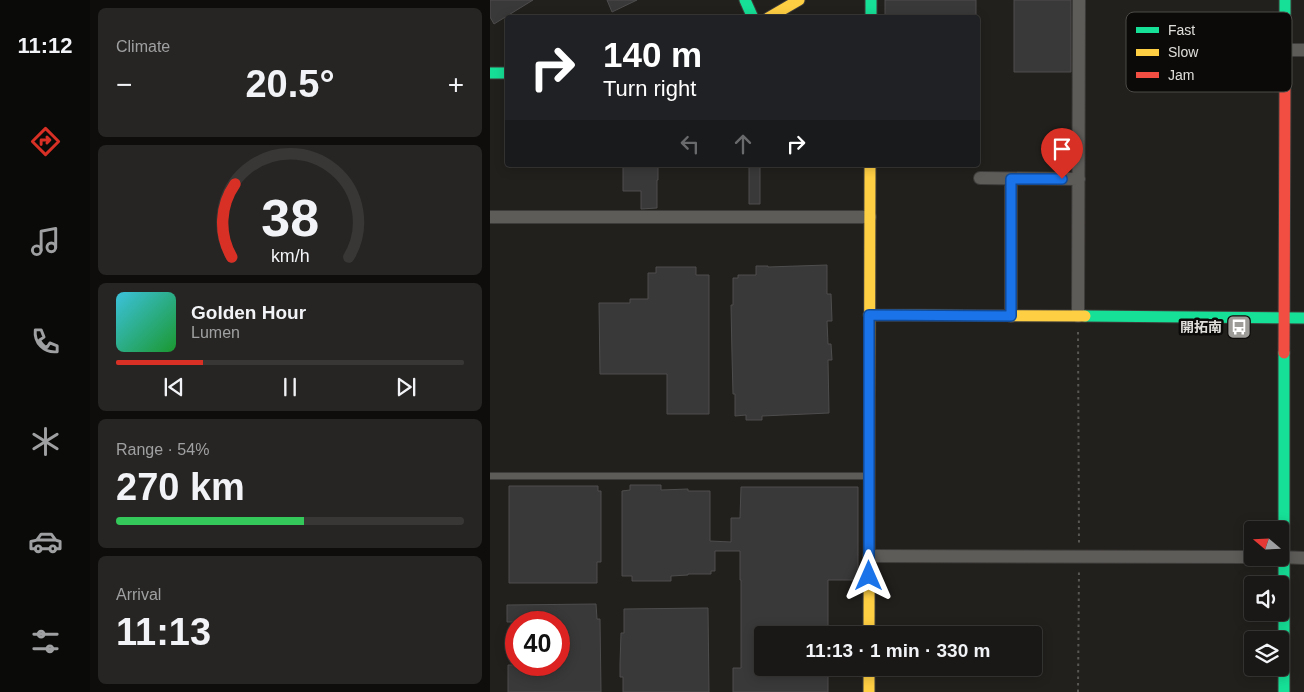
<!DOCTYPE html>
<html lang="en">
<head>
<meta charset="utf-8">
<style>
	:root { --surface:#1a1816; --page:#272523; --text:#f1f3f6; --muted:#9fa0a1; --line:#383735; --accent:#d93025 }
	body { margin:0; font-family:Arial,"Noto Sans JP",sans-serif; background:var(--page); color:var(--text); height:100vh; display:flex; flex-direction:column; font-size:19px; white-space:nowrap }
	* { box-sizing:border-box; margin:0 }
	p { font-size:16px; color:var(--muted) }
	.icon { flex:none; width:28px; height:28px; fill:none; stroke:currentColor; stroke-width:2; stroke-linecap:round; stroke-linejoin:round }
	.map { position:relative; flex:1; overflow:hidden }
	.side { display:flex; flex-direction:column; gap:8px; padding:8px; background:#0e0d0c; width:400px }
	.side>* { flex:none }
	.guide { position:absolute; left:15px; top:15px; width:475px; height:152px; border-radius:5px; box-shadow:0 2px 12px #0003,0 0 0 1px var(--line); background:#202124; color:#fff; overflow:hidden }
	.needle { width:32px; rotate:289deg }
	.fabs { position:absolute; left:754px; top:521px; display:grid; gap:10px }
	.fabs a { display:grid; place-items:center; width:45px; height:45px; border-radius:5px; background:var(--surface); box-shadow:0 2px 12px #0003,0 0 0 1px var(--line); font-size:25px }
	.speed { position:absolute; left:15px; top:611px; display:flex; gap:10px; font-size:25px; font-weight:700; text-align:center }
	.speed>* { display:grid; place-content:center; width:65px; height:65px; border-radius:50%; background:var(--surface); box-shadow:0 2px 12px #0003,0 0 0 1px var(--line); line-height:1 }
	.speed .limit { border:8px solid #d22; background:#fff; color:#111 }
	.pin { position:absolute; display:grid; place-items:center; width:42px; height:42px; color:#fff; margin:-51px -21px; border-radius:50% 50% 50% 0; rotate:-45deg; box-shadow:0 0 5px #0007 }
	.pin .icon { rotate:45deg }
	.me { position:absolute; width:55px; margin:-28px; rotate:0deg; stroke-linejoin:round; filter:drop-shadow(0 0 4px #0008) }
	.turn { display:flex; align-items:center; gap:18px; height:105px; padding:0 15px; font-size:22px }
	.turn .icon { width:65px; height:65px; stroke-width:2.5 }
	.turn b { display:block; font-size:35px; line-height:42px }
	.lanes { display:flex; align-items:center; height:48px; padding:0 15px; background:#0003; justify-content:center; gap:25px; direction:ltr }
	.lanes .off { opacity:.35 }
	.big { font-size:38px; font-weight:800; line-height:1.1 }
	.side .tile { flex:1; display:flex; flex-direction:column; justify-content:center; gap:8px; min-width:0; padding:0 18px; border-radius:8px; background:var(--page) }
	.side .dial { align-items:center; gap:0 }
	.dial svg { height:130px; overflow:visible; fill:none; stroke:var(--line); stroke-width:7; stroke-linecap:round; text-anchor:middle }
	.dial text { fill:var(--text); stroke:none }
	.song { display:flex; align-items:center; gap:15px }
	.cover { width:60px; height:60px; border-radius:8px; background:linear-gradient(135deg,hsl(190 70% 55%),hsl(130 70% 35%)) }
	.played { height:5px; border-radius:2px; background:linear-gradient(90deg,var(--accent) 25%,var(--line) 25%) }
	.keys { display:flex; justify-content:space-around; direction:ltr }
	.heat { display:flex; justify-content:space-between; align-items:center; font-size:28px; direction:ltr }
	.charge { height:8px; border-radius:4px; background:linear-gradient(90deg,#34c759 54%,var(--line) 0) }
	.trip { position:absolute; left:264px; top:626px; width:288px; height:50px; border-radius:5px; background:var(--surface); box-shadow:0 2px 12px #0003,0 0 0 1px var(--line); font-weight:800; line-height:50px; text-align:center }
	main { display:flex; flex:1; min-height:0 }
	.menu { display:flex; flex-direction:column; width:90px; justify-content:space-around; align-items:center; background:#0a0a09; color:var(--muted) }
	.menu .icon { width:35px; height:35px }
	.menu .current { color:var(--accent) }
	.menu b { font-size:22px; color:var(--text) }
	.map>svg:first-child { display:block }
	.building { fill:#3a3939; stroke:#4e4d4d }
	.lines { fill:none; stroke-linecap:round; stroke-linejoin:round }
	.lane-casing { stroke:#3e3c3a; stroke-width:8 }
	.street-casing { stroke:#3e3c3a; stroke-width:14 }
	.fast-casing { stroke:#3e3c3a; stroke-width:13 }
	.slow-casing { stroke:#3e3c3a; stroke-width:13 }
	.jam-casing { stroke:#3e3c3a; stroke-width:13 }
	.path { stroke:#585754; stroke-width:2; stroke-dasharray:2.5 4; stroke-linecap:butt }
	.lane { stroke:#5d5c59; stroke-width:6 }
	.street { stroke:#5d5c59; stroke-width:12 }
	.fast { stroke:#16e098; stroke-width:11 }
	.slow { stroke:#ffcf43; stroke-width:11 }
	.jam { stroke:#f24e42; stroke-width:11 }
	.route-casing { stroke:#114b97; stroke-width:12 }
	.route { stroke:#1a73e8; stroke-width:9 }
	.labels { text-anchor:middle; dominant-baseline:central; stroke-width:5; stroke-linejoin:round; paint-order:stroke }
	.poi-label { font-size:14px; font-weight:bold; fill:#e0dedb; stroke:#0b0a08; text-anchor:end }
	.key { fill:#0b0a08; stroke:#4b4a47; stroke-width:1 }
	.key-label { font-size:14px; fill:#e0dedb }
</style>
</head>
<body>
<main>
<nav class="menu">
<b>11:12</b>
<svg class="icon current" aria-label="directions" viewBox="0 0 24 24"><path d="M12 3l9 9-9 9-9-9zM9 14v-3h6M13 9l2 2-2 2"/></svg>
<svg class="icon" aria-label="music" viewBox="0 0 24 24"><path d="M9 18V5l10-2v13"/><circle cx="6" cy="18" r="3"/><circle cx="16" cy="16" r="3"/></svg>
<svg class="icon" aria-label="phone" viewBox="0 0 24 24"><path d="M5 4h4l2 5-3 2q2 4 5 5l2-3 5 2v4C11 20 4 13 5 4z"/></svg>
<svg class="icon" aria-label="climate" viewBox="0 0 24 24"><path d="M12 3v18M4 7l16 10M4 17L20 7"/></svg>
<svg class="icon" aria-label="car" viewBox="0 0 24 24"><path d="M5 17H2v-5l4-1 3-4h7l3 4 3 1v5h-3M9 17h6M6 11h13"/><circle cx="7" cy="17" r="2"/><circle cx="17" cy="17" r="2"/></svg>
<svg class="icon" aria-label="filters" viewBox="0 0 24 24"><path d="M4 7h16M4 17h16"/><circle cx="9" cy="7" r="2"/><circle cx="15" cy="17" r="2"/></svg>
</nav>
<section class="side">
<div class="tile"><p>Climate</p>
<div class="heat"><a>−</a><b class="big">20.5°</b><a>+</a></div>
</div>
<div class="tile dial"><svg viewBox="0 0 100 80">
<path d="M14 69A42 42 0 1 1 86 69"/>
<path d="M14 69A42 42 0 0 1 16 24" stroke="#d93025"/>
<text x="50" y="56" font-size="32" font-weight="700">38</text>
<text x="50" y="72" font-size="11">km/h</text>
</svg></div>
<div class="tile">
<div class="song"><i class="cover"></i><div><b>Golden Hour</b><p>Lumen</p></div></div>
<div class="played"></div>
<div class="keys"><svg class="icon" aria-label="previous" viewBox="0 0 24 24"><path d="M18 5L8 12l10 7zM5 5v14"/></svg><svg class="icon" aria-label="pause" viewBox="0 0 24 24"><path d="M8 5v14M16 5v14"/></svg><svg class="icon" aria-label="next" viewBox="0 0 24 24"><path d="M6 5l10 7-10 7zM19 5v14"/></svg></div>
</div>
<div class="tile"><p>Range · 54%</p><b class="big">270 km</b><div class="charge"></div></div>
<div class="tile"><p>Arrival</p><b class="big">11:13</b></div>
</section>
<div class="map">
<svg width="814" height="692" viewBox="0 0 814 692">
	<rect width="100%" height="100%" fill="#22201d"/>
	<path class="building" d="M0 0H43L4 24 0 17Z
		M117 0H147L122 12Z
		M395 0H486V18H395Z
		M524 0H581V72H524Z
		M133 165H168V180H167V208L151 209V191H133Z
		M259 165H270V204H259Z
		M337 265V294H341L342 321H337L338 344H341L342 360H338L339 413 272 416V420H256V415L245 416V394H243L242 355 241 305H243V278H248V275H266V266H278V267Z
		M166 267H206V275H219V414H177V374H110L109 303H140V299H158V273H166Z
		M140 485H171V490L198 489V491H220V541L241 542V518H250L251 487H368V580H338V635H272V668H338V692H243V668H251V580H250V551H225V571H221V574H198V575L181 576V581H142V576H132V491L140 490Z
		M19 486H108V491H111V562H107V583H19Z
		M106 604 107 619H110L111 692H18V665H69V622H17V605Z
		M218 608 219 692H133V677H130V664L131 633H134V609Z"/>
	<g class="lines">
		<g class="lane-casing">
			<path id="lane" d="M0 476H379"/>
		</g>
		<g class="street-casing">
			<path id="street" d="M795 50H814
				M490 178 589 179
				M0 217H380
				M521 316V179
				M588 316 589 0
				M379 556 762 557
				M790 557 814 558"/>
		</g>
		<g class="fast-casing">
			<path id="fast" d="M255 0 263 18
				M381 0V18
				M0 73H18
				M795 77V0
				M595 316 814 318
				M794 692V353"/>
		</g>
		<g class="slow-casing">
			<path id="slow" d="M278 18 309 0
				M379 315 595 316
				M379 635 380 165
				M379 668V692"/>
		</g>
		<g class="jam-casing">
			<path id="jam" d="M794 353 795 77"/>
		</g>
		<path class="path" d="M588 332 589 545
			M588 692 589 569"/>
		<use href="#lane" class="lane"/>
		<use href="#street" class="street"/>
		<use href="#fast" class="fast"/>
		<use href="#slow" class="slow"/>
		<use href="#jam" class="jam"/>
	</g>
	<g class="lines">
		<g class="route-casing">
			<path id="route" d="M379 576V315L521 316V179H572"/>
		</g>
		<use href="#route" class="route"/>
	</g>
	<defs>
		<g id="bus-square" transform="scale(1.25)"><rect x="-9" y="-9" width="18" height="18" rx="4" fill="#9e9c98" stroke="#0b0a08"/><path d="M-5-6H5V4H4V6H2V4H-2V6H-4V4H-5ZM-3.5-4V0h7V-4ZM-3.5 1.2v1.5H-2V1.2ZM2 1.2v1.5H3.5V1.2Z" fill="#fff"/></g>
	</defs>
	<g fill-rule="evenodd">
		<use href="#bus-square" x="749" y="327"/>
	</g>
	<g class="labels">
		<g class="poi-label">
			<text x="732" y="327">開拓南</text>
		</g>
	</g>
	<rect x="636" y="12" width="166" height="80" rx="8" class="key"/>
	<rect x="646" y="27" width="23" height="6" fill="#16e098"/>
	<rect x="646" y="49" width="23" height="7" fill="#ffcf43"/>
	<rect x="646" y="72" width="23" height="6" fill="#f24e42"/>
	<g class="key-label">
		<text x="678" y="35">Fast</text>
		<text x="678" y="57">Slow</text>
		<text x="678" y="80">Jam</text>
	</g>
</svg>
<div class="fabs">
<a><svg class="needle" viewBox="-14 -14 28 28"><path d="M0-13l5 13h-10z" fill="#e53935"/><path d="M0 13l5-13h-10z" fill="#9fa0a1"/></svg></a>
<a><svg class="icon" aria-label="sound" viewBox="0 0 24 24"><path d="M4 9h4l5-4v14l-5-4H4zM17 9q2 3 0 6"/></svg></a>
<a><svg class="icon" aria-label="layers" viewBox="0 0 24 24"><path d="M12 4l9 5-9 5-9-5zM3 14l9 5 9-5"/></svg></a>
</div>
<div class="speed"><div class="limit">40</div></div>
<div class="pin" style="left:572px;top:179px;background:#d93025"><svg class="icon" aria-label="arrive" viewBox="0 0 24 24"><path d="M6 21V4h12l-3 4 3 4H6"/></svg></div>
<svg class="me" style="left:379px;top:576px" viewBox="-20 -20 40 40"><path d="M0-17L14 15 0 8-14 15z" fill="#1a73e8" stroke="#fff" stroke-width="4"/></svg>
<div class="trip">11:13 · 1 min · 330 m</div>
<div class="guide">
<div class="turn"><svg class="icon" aria-label="right" viewBox="0 0 24 24"><path d="M7 20v-9h11M14 6l5 5-5 5"/></svg><div><b>140 m</b>Turn right</div></div>
<div class="lanes"><svg class="icon off" aria-label="left" viewBox="0 0 24 24"><path d="M17 20v-9H6M10 6l-5 5 5 5"/></svg><svg class="icon off" aria-label="ahead" viewBox="0 0 24 24"><path d="M12 20V5M6 11l6-6 6 6"/></svg><svg class="icon" aria-label="right" viewBox="0 0 24 24"><path d="M7 20v-9h11M14 6l5 5-5 5"/></svg></div>
</div>
</div>
</main>
</body>
</html>
